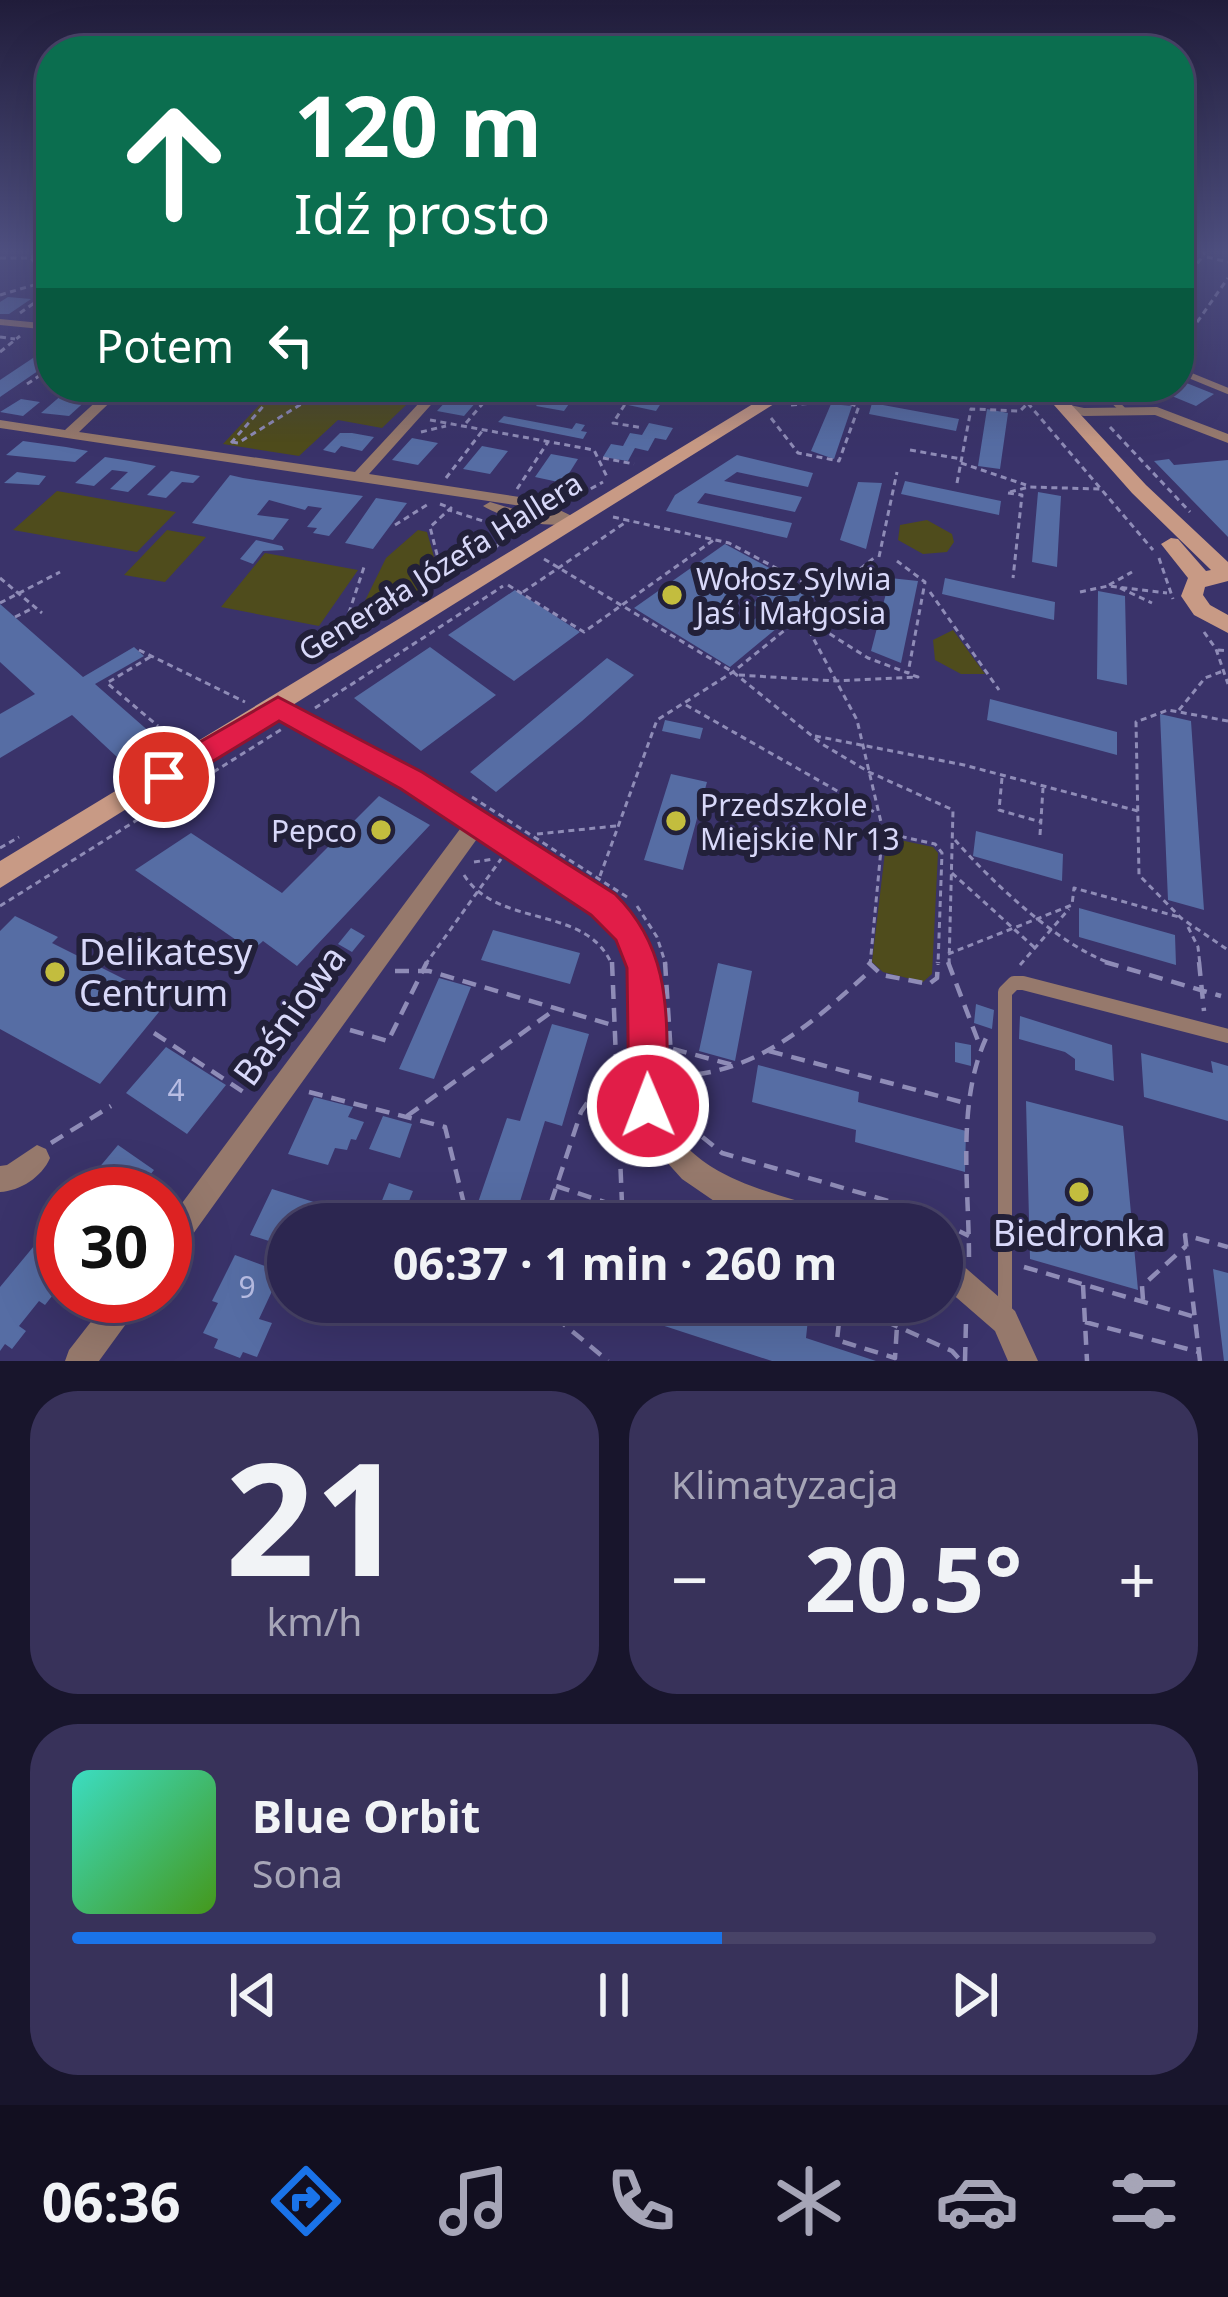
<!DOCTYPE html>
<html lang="pl">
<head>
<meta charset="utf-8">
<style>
	:root { --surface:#2c2650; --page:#38325a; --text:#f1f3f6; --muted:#a6a5b7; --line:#484367; --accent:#1a73e8 }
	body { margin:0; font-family:"Noto Sans",sans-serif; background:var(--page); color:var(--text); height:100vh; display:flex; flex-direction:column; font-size:45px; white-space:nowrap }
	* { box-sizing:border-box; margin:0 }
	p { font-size:39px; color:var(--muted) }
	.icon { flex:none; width:66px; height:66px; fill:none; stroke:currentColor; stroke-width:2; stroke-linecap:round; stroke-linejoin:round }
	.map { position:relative; height:1361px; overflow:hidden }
	.sheet { display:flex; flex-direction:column; gap:30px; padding:30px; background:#18152c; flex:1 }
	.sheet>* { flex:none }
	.top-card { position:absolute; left:36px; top:36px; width:1158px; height:366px; border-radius:48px; box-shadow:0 12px 48px #0002,0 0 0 3px var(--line); background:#0b6e4f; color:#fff; overflow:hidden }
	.speed { position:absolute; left:36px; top:1167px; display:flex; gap:24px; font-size:60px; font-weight:700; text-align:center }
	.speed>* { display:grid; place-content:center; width:156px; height:156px; border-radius:50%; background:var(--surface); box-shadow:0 12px 48px #0002,0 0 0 3px var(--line); line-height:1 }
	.speed .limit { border:18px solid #d22; background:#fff; color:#111 }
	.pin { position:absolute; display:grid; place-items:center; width:102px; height:102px; color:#fff; margin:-51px; border:6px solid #fff; border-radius:50%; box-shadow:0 3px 12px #0007 }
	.me { position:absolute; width:132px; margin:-66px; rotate:359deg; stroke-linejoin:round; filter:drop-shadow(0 0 9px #0008) }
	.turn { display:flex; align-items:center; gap:42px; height:252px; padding:0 60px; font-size:54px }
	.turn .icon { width:156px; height:156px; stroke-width:2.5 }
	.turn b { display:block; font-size:84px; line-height:102px }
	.then { display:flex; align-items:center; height:114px; padding:0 60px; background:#0003; gap:24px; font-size:45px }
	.big { font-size:90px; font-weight:700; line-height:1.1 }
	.sheet .card { flex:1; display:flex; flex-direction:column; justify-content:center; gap:18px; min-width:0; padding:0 42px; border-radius:48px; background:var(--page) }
	.sheet .dial { align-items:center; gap:0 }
	.dial b { font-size:156px; line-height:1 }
	.song { display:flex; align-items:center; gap:36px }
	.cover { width:144px; height:144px; border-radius:18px; background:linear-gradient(135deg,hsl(170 70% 55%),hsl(100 70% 35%)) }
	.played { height:12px; border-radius:6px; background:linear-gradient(90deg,var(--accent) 60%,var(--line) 60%) }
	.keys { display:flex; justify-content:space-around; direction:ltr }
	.heat { display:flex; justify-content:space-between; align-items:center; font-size:66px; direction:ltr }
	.sheet .tiles { flex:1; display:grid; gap:30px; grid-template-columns:1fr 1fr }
	.card:last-child { grid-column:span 2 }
	.trip { position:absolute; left:267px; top:1203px; width:696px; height:120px; border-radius:60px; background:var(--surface); box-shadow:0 12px 48px #0002,0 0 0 3px var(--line); font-weight:700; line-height:120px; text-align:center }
	.tab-bar { display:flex; height:192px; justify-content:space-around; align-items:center; background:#120f20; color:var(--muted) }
	.tab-bar .icon { width:84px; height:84px }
	.tab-bar .on { color:var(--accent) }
	.tab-bar b { font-size:54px; color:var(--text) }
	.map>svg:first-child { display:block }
	.green { fill:#4f4c1c }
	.building { fill:#566da4; fill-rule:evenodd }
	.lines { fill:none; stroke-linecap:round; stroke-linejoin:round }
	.path-far1 { stroke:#8f8cb7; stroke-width:3; stroke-dasharray:6 4.5; stroke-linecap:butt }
	.path { stroke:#8f8cb7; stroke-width:4.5; stroke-dasharray:14 9; stroke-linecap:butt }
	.lane-far1 { stroke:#96796c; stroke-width:6 }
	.lane { stroke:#96796c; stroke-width:14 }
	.street { fill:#96796c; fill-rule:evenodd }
	.secondary { fill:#c89a85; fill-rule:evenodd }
	.route { fill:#e11d48; stroke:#92132f; stroke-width:3 }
	.poi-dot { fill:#c3bd3e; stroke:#222039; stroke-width:4.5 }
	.labels { text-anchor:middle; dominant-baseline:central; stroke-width:12; stroke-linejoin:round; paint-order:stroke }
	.street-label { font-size:30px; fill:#d8d8f9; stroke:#222039 }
	.poi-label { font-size:30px; fill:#d8d8f9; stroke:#222039; text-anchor:start }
	.near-number-label { font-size:30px; fill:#b8bde4 }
	.near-poi-label { font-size:36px; fill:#d8d8f9; stroke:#222039; text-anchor:start }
	.near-street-label { font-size:36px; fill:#d8d8f9; stroke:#222039 }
</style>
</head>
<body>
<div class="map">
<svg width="1228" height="1361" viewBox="0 0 1228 1361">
	<rect width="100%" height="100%" fill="#3a336a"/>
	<path class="green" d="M276 387H425L382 428 338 420 299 456 223 444Z
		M57 491 176 512 137 552 13 530Z
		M927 520 952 534 954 542 947 552 923 554 898 540 900 525Z
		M167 530 206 537 165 582 124 575Z
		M418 530 427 532 440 578 375 620 358 615 386 558Z
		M265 553 358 570 319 626 221 607Z
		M953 630 985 674H961L935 660 933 640Z
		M895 839 933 847 938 853 932 974 923 982 883 972 872 962 886 844Z"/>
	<path class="building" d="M8 297 31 299 9 314H0V302Z
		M51 346V362L0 397V380Z
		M1179 380 1214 394 1196 406 1150 387H1179Z
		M71 387H101L69 416 41 413Z
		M459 387H489L464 416 437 411Z
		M551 387H581L564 411 536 406Z
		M640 387H647L669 391 656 411 628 405Z
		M710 387 721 388 747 387 744 392 733 390 727 401 704 397Z
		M21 399 40 402 23 416 0 412Z
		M872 403 959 419 956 431 869 414Z
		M831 404 852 406 834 459 811 451Z
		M987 409 1008 413 1000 469 978 466Z
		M504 416 572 429 576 423 585 425 581 431 587 432 583 439 498 422Z
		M649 423 673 428 666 440 655 438 648 451 635 448 628 461 603 457 611 444 623 446 630 433 642 435Z
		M340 433H352L374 437 362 451 341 446 335 453 323 450Z
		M412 438 438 443 418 465 392 460Z
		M23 441 66 447 88 451 75 462 6 455Z
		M482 446 508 451 490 474 463 469Z
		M551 454 578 459 563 483 535 477Z
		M737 455 813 473 808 487 737 472 724 481 802 497 795 512 705 493 697 503 792 523 787 538 666 511 675 495Z
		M105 457 130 461 156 466 128 492 110 489 128 472 112 470 94 486 75 483Z
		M1169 459 1174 465 1228 460V537L1154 461Z
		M171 471 200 476 193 483 182 482 166 498 147 495Z
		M17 472 46 476 39 485 4 483Z
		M230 475 243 478 363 496 329 536 313 533 317 528 307 527 322 508 308 506 305 510 269 500 257 515 289 519 273 540 192 523Z
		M905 481 1001 501 999 515 901 494Z
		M858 482 882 483 866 549 840 540Z
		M1038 492 1061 496 1057 567 1032 562Z
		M376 498 407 503 373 549 345 543Z
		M256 540 282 546 284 550 263 551 253 564 240 559Z
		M725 544 818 594 730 667 634 608ZM749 592 760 598 752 604 764 612 747 625 735 618 724 626 712 619Z
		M890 578 918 581 901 663 871 651Z
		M945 578 1055 602 1054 620 942 594Z
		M515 590 580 632 514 681 448 635Z
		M1098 591 1125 596 1127 685 1097 679Z
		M0 604 83 677 134 647 144 656 95 684 152 734 117 757 72 715 0 758V714L35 694 0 662Z
		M430 647 496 695 421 751 354 698Z
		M607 658 634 675 582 721 496 792 470 772Z
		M990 699 1117 732V755L987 720Z
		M1160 714 1191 721 1204 910 1168 900Z
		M665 720 703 728 700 739 662 731Z
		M671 774 707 782 683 870 644 860Z
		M379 796 430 825 297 966 263 941 252 951 135 870 191 833 282 893Z
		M976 831 1063 854 1062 881 973 856Z
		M1079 908 1175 935 1176 965 1079 937Z
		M15 916 58 937 52 943 168 1001 100 1084 0 1029V931Z
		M351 928 365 936 352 952 338 944Z
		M493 930 580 953 570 984 481 960Z
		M718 963 752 971 735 1061 699 1051Z
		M439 978 471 987 434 1079 399 1069Z
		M976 1004 994 1010 992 1029 974 1023Z
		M1020 1016 1112 1045 1114 1081 1075 1070V1059L1065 1052 1019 1039Z
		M552 1024 589 1034 562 1126 545 1121 513 1224 473 1217 507 1118 520 1121Z
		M955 1042 971 1045V1066L955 1062Z
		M166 1047 226 1085 187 1134 126 1093Z
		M1141 1053 1213 1073 1211 1061 1228 1066V1121L1144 1097Z
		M758 1065 859 1092 858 1102 966 1131 965 1172 855 1142 856 1130 752 1102Z
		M314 1097 353 1107 348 1117 364 1122 356 1140 351 1139 347 1150 335 1148 328 1165 288 1154Z
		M1026 1101 1123 1126 1138 1290 1030 1259Z
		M383 1116 412 1124 400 1158 369 1149Z
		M118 1145 154 1170 139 1189 133 1184 125 1194H77Z
		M389 1183 413 1191 401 1221 377 1213Z
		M272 1189 317 1203 307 1224H288V1247L250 1235Z
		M347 1209 373 1216 370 1224H342Z
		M63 1211V1271L54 1283 60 1286 45 1305 39 1301 19 1326 26 1331 12 1349 5 1344 0 1351V1287Z
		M235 1255 281 1272 259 1319 272 1323 257 1357 243 1352 240 1358 214 1348 218 1339 203 1333 218 1303 212 1301Z
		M1213 1269 1228 1273V1361H1224Z
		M591 1302H753L808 1319 806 1338 876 1361H772Z"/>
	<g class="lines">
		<path class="path-far1" d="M31 257 50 250
			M1207 257 1228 262
			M0 258H31L44 275 39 298 51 299
			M1179 289 1207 250
			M0 295 44 282
			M20 313 51 291
			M37 313 51 305
			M0 337 15 339
			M1179 348 1228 278
			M0 352 20 336
			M27 384 51 368
			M636 387 613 423 643 428
			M820 387 858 394
			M1014 387 1153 550
			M1072 387 1084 398
			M806 395 820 387
			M840 400 859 407
			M905 402 909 387
			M791 405 859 399
			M771 418 798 453 839 461 863 395 853 387
			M430 420 594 450 608 479
			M466 423 497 387
			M1110 427 1190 512
			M421 432 446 426
			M232 442 238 443 329 387
			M231 443 280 387
			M910 450 961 459
			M603 458 634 464
			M961 463 1026 485
			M446 478 483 430
			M957 483 971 409 1020 411 1027 404
			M517 489 548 442
			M1010 492 1029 487 1100 489
			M1008 493 1022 495 1013 578
			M551 495 576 497 603 482
			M440 504 451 508 430 527 443 578
			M613 517 729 543 827 595
			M395 525 430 503
			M879 557 897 472
			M1159 558 1173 599
			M544 559 733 672 822 744 869 772 953 810 949 965
			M0 578 42 613
			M443 580 497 546 511 530 449 510
			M508 585 584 632 715 539
			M1109 585 1132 572
			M1120 588 1152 603
			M523 592 629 520
			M930 592 999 690
			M1080 592 1108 586 1167 593
			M0 603 60 572
			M15 617 33 608
			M803 617 868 658 908 673 925 582 897 561
			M804 621 857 720 884 835
			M1204 632 1216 649 1228 684
			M339 643 365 564
			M139 650 245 702
			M1218 650 1228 651
			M150 657 107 683 158 726
			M739 675 836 681 918 677 909 674
			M686 705 876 813
			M315 708 503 586
			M1179 710 1205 678 1223 671
			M1228 721 1168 710 1136 722 1139 875 1181 918 1228 950
			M815 736 964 765 1138 811
			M1002 778 999 810 1041 822
			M472 797 630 899
			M537 834 616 826
			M1040 835 1043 788
			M955 840C992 882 1062 949 1116 965
			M0 848 19 837
			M474 862 494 859
			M952 873 1035 948
			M464 875C498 929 587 904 612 965
			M600 876 657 720 733 672 875 557
			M0 906 282 729
			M637 906 657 937 666 965
			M1188 927 1198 947 1200 965
			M948 954 1072 905 1074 888 1179 917
			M425 965 501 859
			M870 965 882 839 890 834 935 844 942 853 938 965
			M1020 965 1069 909"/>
		<path class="path" d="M612 962 622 1204 617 1224
			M665 962 672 1071 678 1102 694 1130 722 1153 913 1208 969 1236
			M868 962 882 975 929 984 937 978 938 962
			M948 962 980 1046
			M1105 962 1221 996
			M1199 962 1204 1011
			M395 971H429L612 1025
			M350 1030 388 1041 427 962
			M154 1033 248 1095
			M673 1049 733 1065
			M769 1051 969 1104
			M674 1076C756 1075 812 1023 870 971
			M309 1092 445 1127 469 1224
			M407 1116 550 1013
			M51 1143 111 1106
			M556 1186 671 1224
			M544 1224 581 1112 615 1062
			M969 1257C969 1186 956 1102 987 1036
			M1024 1267 1195 1317
			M1083 1285 1087 1361
			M1143 1300 1142 1286 1186 1246
			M537 1302 608 1361
			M774 1302 839 1322 837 1340 895 1358 897 1326
			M843 1302 952 1351 961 1361
			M557 1317 561 1302
			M839 1320 840 1302
			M1085 1322 1199 1352
			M965 1361 966 1321
			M1200 1361 1185 1235 1228 1247"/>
		<path class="lane-far1" d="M1179 371 1228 391
			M1099 387 1122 409"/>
		<path class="lane" d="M1005 1311V992L1014 983H1023L1228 1036"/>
		<path class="street" d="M0 319 51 324V330L0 325Z
			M112 387H126L79 432 355 472 434 387H447L369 474 539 500 580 520C557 532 504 519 483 506L490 502 527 513 548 514 535 508 0 428V420L65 430Z
			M1065 404 1084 408 1157 407 1228 434V443L1155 415 1084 416 1060 411V405Z
			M278 700 419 775 628 911 657 968 659 1086C668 1172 760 1189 828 1210L838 1214 842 1224H783L717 1203 682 1179 655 1149 635 1107 633 969 612 925 479 836 175 1259 165 1263V1226L463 825 405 787 271 712 269 707 271 702Z
			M37 1145 46 1149 50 1158C42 1177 20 1191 0 1192V1166L7 1165Z
			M942 1252 952 1256 1015 1311 1038 1361H1008L995 1331 942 1285Z
			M111 1296H144L139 1306 99 1361H65L69 1350Z"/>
		<path class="secondary" d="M781 387H801L0 888V861Z
			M1038 387H1055L1146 485 1228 562V581L1205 587 1203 595 1210 605 1228 615V633L1194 615 1181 596 1188 578 1161 544 1171 538 1178 539 1206 571 1211 570 1132 493Z"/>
	</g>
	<linearGradient id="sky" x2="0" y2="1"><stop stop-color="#201c3a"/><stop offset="0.57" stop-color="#4f5081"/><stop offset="1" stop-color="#4f5081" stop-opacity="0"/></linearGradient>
	<rect width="1228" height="441" fill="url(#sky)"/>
	<path class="route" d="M278 697 422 772 615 894C677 955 665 1026 668 1106L662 1120 648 1126 635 1120 629 1106 627 968 616 940 591 915 401 789 279 721 174 785H153L149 777 153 769Z"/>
	<g class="poi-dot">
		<circle cx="672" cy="595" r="12"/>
		<circle cx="676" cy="821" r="12"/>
		<circle cx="381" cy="830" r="12"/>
		<circle cx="55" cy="972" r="12"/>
		<circle cx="1079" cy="1192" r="12"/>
	</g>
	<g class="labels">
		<g class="street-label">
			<text transform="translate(440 566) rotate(-32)">Generała Józefa Hallera</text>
		</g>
		<g class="poi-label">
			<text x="696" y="578">Wołosz Sylwia<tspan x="696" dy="34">Jaś i Małgosia</tspan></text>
			<text x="700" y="804">Przedszkole<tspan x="700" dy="34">Miejskie Nr 13</tspan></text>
			<text x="357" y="830" text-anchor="end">Pepco</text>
		</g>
		<g class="near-number-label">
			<text x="176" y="1089">4</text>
			<text x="247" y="1286">9</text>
		</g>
		<g class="near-poi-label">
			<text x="79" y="951">Delikatesy<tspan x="79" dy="41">Centrum</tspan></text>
			<text x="1079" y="1232" text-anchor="middle">Biedronka</text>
		</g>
		<g class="near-street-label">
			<text transform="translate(289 1015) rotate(-54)">Baśniowa</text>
		</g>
	</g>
</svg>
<div class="speed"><div class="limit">30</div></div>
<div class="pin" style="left:164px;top:777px;background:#d93025"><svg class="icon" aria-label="arrive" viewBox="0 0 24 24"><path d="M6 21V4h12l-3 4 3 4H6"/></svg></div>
<svg class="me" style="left:648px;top:1106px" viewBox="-20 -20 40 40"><circle r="17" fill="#e11d48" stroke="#fff" stroke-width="3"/><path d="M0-11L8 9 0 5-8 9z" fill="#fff"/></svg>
<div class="trip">06:37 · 1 min · 260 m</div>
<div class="top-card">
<div class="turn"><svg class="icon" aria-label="ahead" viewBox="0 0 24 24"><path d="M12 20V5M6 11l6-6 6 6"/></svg><div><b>120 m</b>Idź prosto</div></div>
<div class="then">Potem<svg class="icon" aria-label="left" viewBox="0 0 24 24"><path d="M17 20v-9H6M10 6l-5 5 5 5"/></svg></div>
</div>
</div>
<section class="sheet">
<div class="tiles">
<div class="card dial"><b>21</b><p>km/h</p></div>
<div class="card"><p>Klimatyzacja</p>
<div class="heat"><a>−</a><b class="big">20.5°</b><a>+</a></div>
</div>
<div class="card">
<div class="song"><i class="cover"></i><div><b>Blue Orbit</b><p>Sona</p></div></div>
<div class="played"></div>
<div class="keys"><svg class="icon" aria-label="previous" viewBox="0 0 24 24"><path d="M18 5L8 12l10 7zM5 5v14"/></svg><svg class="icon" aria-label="pause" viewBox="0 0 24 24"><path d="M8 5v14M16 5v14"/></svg><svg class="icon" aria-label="next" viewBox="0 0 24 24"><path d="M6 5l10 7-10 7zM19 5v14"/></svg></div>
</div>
</div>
</section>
<nav class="tab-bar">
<b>06:36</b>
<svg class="icon on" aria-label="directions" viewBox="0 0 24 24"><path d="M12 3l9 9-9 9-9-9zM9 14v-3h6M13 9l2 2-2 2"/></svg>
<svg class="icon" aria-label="music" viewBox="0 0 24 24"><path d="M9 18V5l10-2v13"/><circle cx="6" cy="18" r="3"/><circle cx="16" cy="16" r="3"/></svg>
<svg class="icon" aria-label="phone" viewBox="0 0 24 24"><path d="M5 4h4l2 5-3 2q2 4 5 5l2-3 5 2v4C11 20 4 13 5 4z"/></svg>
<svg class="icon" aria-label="climate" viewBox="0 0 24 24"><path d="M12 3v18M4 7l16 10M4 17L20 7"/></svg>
<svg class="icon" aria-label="car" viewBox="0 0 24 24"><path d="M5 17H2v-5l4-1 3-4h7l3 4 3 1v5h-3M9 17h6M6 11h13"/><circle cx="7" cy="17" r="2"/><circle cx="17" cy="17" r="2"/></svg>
<svg class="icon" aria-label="filters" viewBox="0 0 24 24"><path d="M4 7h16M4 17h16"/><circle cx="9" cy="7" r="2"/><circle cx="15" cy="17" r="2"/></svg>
</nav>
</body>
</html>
